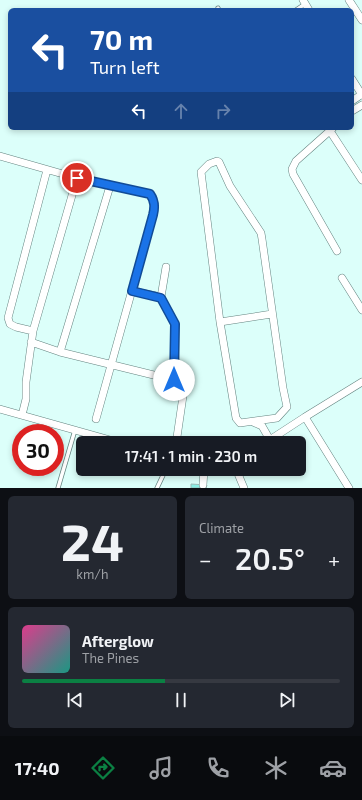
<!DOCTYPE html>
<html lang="en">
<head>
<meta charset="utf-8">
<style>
	:root { --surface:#171b24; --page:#242831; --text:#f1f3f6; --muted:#9ea1a6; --line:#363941; --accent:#0b8043 }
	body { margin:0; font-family:"Exo 2",sans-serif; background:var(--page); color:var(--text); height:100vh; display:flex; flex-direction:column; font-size:15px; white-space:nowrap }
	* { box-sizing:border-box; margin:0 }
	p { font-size:13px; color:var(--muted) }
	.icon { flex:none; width:22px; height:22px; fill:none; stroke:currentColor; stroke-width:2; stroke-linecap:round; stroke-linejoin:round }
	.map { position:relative; height:488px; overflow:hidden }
	.details { display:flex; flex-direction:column; gap:8px; padding:8px; background:#0d0f14; flex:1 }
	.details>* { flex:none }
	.banner { position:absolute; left:8px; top:8px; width:346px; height:122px; border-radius:6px; box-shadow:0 2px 6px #0003; background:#1a4fa0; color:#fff; overflow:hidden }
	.speed { position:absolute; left:12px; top:424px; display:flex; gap:8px; font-size:20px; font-weight:700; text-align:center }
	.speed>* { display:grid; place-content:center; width:52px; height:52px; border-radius:50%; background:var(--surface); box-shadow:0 2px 6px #0003; line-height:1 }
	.speed .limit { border:6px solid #d22; background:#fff; color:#111 }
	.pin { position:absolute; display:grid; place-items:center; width:34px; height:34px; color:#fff; margin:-17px; border:2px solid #fff; border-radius:50%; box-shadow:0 1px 4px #0007 }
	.me { position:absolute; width:44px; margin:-22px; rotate:0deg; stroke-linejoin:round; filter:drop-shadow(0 0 3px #0008) }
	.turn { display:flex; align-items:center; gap:14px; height:84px; padding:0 16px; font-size:18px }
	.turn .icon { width:52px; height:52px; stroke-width:2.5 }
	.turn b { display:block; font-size:28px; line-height:34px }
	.lanes { display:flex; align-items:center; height:38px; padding:0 16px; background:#0003; justify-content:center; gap:20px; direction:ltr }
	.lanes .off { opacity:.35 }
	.big { font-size:30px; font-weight:600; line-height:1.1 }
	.details .card { flex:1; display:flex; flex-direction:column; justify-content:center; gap:6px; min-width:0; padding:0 14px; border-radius:6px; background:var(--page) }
	.details .dial { align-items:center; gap:0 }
	.dial b { font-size:52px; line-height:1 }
	.song { display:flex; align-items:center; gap:12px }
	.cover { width:48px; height:48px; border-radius:6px; background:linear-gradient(135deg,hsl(330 70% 55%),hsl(170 70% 35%)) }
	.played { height:4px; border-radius:2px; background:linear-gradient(90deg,var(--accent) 45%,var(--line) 45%) }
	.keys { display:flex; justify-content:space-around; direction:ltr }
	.heat { display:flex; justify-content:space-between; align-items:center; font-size:22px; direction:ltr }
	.details .tiles { flex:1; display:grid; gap:8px; grid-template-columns:1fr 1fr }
	.card:last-child { grid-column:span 2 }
	.trip { position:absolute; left:76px; top:436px; width:230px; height:40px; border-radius:6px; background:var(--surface); box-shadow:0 2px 6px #0003; font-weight:600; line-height:40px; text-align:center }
	.tab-bar { display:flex; height:64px; justify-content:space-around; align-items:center; background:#090b0e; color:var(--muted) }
	.tab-bar .icon { width:28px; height:28px }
	.tab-bar .on { color:var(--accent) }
	.tab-bar b { font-size:18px; color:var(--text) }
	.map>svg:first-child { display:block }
	.building { fill:#89eee4; stroke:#9abbb7 }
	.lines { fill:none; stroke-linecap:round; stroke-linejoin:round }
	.lane-casing { stroke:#648480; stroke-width:5 }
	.street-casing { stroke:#648480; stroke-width:8 }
	.lane { stroke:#fff; stroke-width:3.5 }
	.street { stroke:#fff; stroke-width:7 }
	.route-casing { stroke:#114b97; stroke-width:10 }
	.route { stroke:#1a73e8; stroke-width:7 }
</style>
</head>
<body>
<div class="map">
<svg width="362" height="488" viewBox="0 0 362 488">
	<rect width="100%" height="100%" fill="#dcfffa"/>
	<path class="building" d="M191 484 207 485 206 488H191Z"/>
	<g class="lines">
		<g class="lane-casing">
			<path id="lane" d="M218 8 219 10
				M296 10 305 4
				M58 488 75 430
				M157 488 166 469"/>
		</g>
		<g class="street-casing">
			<path id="street" d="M303 0 309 10
				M349 0 362 20
				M352 79 362 95
				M352 101 362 94
				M352 111 362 105
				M333 128 296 161 292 169 293 174 337 251
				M330 131 362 180
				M0 156 77 178 149 194C155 201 155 207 153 215L96 419
				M217 161 219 162 230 186 261 233 262 239 283 388 287 407 277 418 240 423 236 418 220 322 201 172 209 164Z
				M166 267 161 297 175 324 174 380 183 396 177 437
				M342 278 362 310
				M132 291 161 297
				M220 322 272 314
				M33 331 16 327 10 324 8 318 47 170
				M31 342 60 352 174 380
				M60 352 110 186
				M0 409 121 443
				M22 415 26 399V382L33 331 77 178
				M305 417 349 488
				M253 422 262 426 270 440
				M265 443 305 417 362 382
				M236 469 244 488
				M203 485 204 469"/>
		</g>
		<use href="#lane" class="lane"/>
		<use href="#street" class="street"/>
	</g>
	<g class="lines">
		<g class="route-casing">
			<path id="route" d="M77 178 150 194C155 201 155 207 153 215L132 291 161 298 175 324 174 380"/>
		</g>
		<use href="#route" class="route"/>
	</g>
</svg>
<div class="speed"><div class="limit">30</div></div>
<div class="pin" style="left:77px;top:178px;background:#d93025"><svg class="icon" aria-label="arrive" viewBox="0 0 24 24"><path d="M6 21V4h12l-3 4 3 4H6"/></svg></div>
<svg class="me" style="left:174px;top:380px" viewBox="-20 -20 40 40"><circle r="19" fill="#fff"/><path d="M0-13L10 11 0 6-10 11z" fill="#1a73e8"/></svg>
<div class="trip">17:41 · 1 min · 230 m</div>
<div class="banner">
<div class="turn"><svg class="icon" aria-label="left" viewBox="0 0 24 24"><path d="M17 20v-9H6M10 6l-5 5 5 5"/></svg><div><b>70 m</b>Turn left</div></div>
<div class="lanes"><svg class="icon" aria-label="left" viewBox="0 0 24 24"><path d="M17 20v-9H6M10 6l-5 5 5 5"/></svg><svg class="icon off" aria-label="ahead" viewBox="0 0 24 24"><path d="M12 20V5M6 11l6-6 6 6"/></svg><svg class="icon off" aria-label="right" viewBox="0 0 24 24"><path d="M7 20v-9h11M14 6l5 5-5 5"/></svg></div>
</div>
</div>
<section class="details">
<div class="tiles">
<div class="card dial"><b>24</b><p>km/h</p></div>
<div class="card"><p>Climate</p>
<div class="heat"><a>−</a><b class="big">20.5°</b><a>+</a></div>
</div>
<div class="card">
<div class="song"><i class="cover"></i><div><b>Afterglow</b><p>The Pines</p></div></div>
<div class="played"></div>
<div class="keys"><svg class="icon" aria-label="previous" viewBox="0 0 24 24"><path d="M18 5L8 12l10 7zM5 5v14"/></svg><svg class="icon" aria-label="pause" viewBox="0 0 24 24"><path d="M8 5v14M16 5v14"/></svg><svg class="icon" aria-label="next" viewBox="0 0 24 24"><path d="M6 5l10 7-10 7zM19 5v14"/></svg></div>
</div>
</div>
</section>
<nav class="tab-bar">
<b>17:40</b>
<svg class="icon on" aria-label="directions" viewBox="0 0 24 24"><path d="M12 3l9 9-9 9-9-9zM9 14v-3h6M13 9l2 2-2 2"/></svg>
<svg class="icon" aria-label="music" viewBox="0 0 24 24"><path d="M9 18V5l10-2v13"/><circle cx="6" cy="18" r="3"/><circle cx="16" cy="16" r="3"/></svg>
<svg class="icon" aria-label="phone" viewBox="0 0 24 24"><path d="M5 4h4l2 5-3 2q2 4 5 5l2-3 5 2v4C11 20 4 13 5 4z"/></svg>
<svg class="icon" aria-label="climate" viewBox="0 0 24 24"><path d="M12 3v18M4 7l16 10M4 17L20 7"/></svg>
<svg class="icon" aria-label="car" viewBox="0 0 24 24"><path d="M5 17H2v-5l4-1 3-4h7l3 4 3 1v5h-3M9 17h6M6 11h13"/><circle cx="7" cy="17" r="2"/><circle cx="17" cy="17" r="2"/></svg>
</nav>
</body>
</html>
